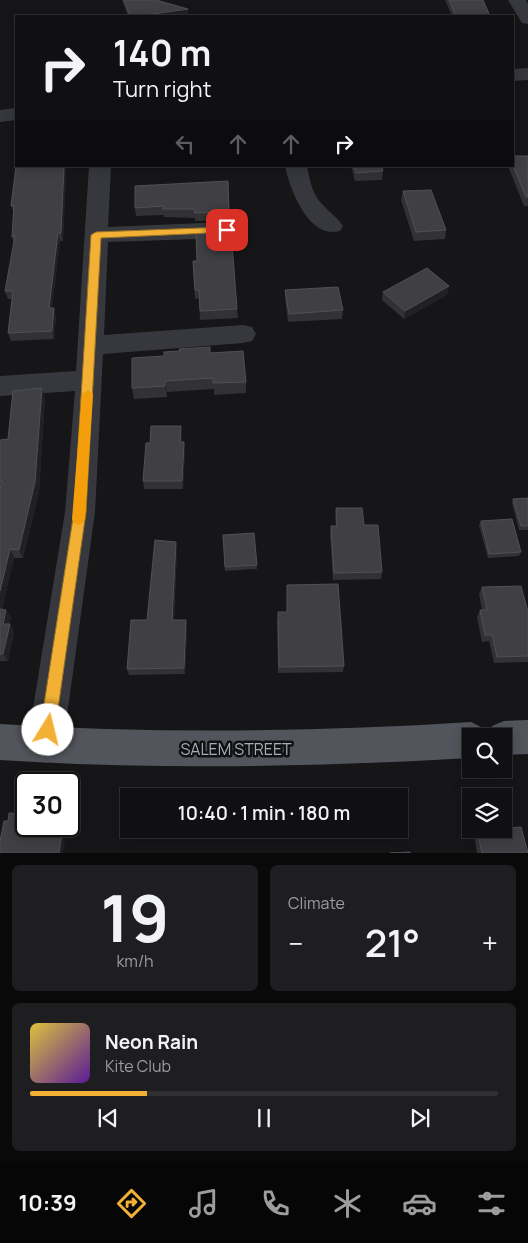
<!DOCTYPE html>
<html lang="en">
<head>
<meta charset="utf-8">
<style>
	:root { --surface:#101012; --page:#1e1e20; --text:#f1f3f6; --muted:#9c9d9f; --line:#303032; --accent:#f2b134 }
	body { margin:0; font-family:Manrope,sans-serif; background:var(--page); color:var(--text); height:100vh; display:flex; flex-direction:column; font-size:19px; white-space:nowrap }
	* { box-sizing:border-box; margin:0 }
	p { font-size:16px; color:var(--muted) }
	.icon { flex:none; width:28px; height:28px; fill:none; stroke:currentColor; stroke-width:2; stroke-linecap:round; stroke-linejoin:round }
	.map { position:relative; height:853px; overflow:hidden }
	.drawer { display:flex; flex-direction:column; gap:12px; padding:12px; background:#09090a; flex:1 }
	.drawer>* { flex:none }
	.banner { position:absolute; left:15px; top:15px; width:499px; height:152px; border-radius:0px; box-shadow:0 2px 12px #0003,0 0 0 1px var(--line); background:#101012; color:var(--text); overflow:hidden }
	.fabs { position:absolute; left:462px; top:728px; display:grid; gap:10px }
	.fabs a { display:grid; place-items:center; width:50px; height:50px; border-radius:0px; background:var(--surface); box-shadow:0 2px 12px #0003,0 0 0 1px var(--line); font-size:25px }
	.speed { position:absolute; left:15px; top:772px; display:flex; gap:10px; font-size:25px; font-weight:700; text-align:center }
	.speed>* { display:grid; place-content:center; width:65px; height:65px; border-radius:50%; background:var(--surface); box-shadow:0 2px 12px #0003,0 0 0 1px var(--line); line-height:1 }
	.speed .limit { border:2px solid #111; border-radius:8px; background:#fff; color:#111 }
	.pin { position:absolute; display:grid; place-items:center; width:42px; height:42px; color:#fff; margin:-21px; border-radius:10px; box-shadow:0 2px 8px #0006 }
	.me { position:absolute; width:55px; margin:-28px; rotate:9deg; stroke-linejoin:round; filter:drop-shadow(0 0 4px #0008) }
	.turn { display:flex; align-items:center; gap:18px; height:105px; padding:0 15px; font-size:22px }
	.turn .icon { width:65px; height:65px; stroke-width:2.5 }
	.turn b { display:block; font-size:35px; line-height:42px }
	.lanes { display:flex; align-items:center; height:48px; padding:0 15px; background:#0003; justify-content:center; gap:25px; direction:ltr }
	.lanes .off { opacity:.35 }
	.big { font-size:38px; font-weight:600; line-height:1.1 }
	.drawer .card { flex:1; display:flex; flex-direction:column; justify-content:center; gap:8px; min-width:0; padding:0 18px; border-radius:8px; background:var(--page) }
	.drawer .dial { align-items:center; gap:0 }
	.dial b { font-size:65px; line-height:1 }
	.song { display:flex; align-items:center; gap:15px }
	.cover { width:60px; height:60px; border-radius:8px; background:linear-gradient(135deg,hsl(50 70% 55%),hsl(270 70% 35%)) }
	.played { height:5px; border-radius:2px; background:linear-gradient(90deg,var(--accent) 25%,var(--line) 25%) }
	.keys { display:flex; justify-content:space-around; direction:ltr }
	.heat { display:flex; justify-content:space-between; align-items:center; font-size:28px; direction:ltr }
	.drawer .tiles { flex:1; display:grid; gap:12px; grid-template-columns:1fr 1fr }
	.card:last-child { grid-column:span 2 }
	.trip { position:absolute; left:120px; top:788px; width:288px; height:50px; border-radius:0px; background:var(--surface); box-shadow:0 2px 12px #0003,0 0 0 1px var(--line); font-weight:600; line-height:50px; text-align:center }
	.tab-bar { display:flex; height:80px; justify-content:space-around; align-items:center; background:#060607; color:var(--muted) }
	.tab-bar .icon { width:35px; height:35px }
	.tab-bar .current { color:var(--accent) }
	.tab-bar b { font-size:22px; color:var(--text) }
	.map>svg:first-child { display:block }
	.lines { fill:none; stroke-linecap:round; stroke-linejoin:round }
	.minor { fill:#37383d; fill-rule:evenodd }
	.major { fill:#53555c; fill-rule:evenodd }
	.wall { fill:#323236 }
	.shaded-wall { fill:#212124 }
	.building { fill:#3f3f44; stroke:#4f5156 }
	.route { fill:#f2b134; stroke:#9d7322 }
	.slow { fill:#f59e0b }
	.labels { text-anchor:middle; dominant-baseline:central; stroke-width:5; stroke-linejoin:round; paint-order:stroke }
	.near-street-label { font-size:16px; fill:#a8adb8; stroke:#111113 }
</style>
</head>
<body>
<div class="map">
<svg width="528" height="853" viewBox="0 0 528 853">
	<rect width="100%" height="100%" fill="#161618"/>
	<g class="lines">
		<path class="minor" d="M508 0H526L528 4V24L522 23Z
			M528 68V80L512 81V69Z
			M16 108V120L0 122V110Z
			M89 166H111L108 227 227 222 235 225 238 230 235 235 227 238 108 242 104 335 243 325 252 327 256 334 252 341 243 343 103 354 95 512 63 745 57 757 45 763 33 757 27 745 65 512 75 391 0 396V376L76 371Z
			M285 166H307C310 181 312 195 324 206 330 213 338 218 343 226L340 231C309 240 290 190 285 166Z"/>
		<path class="major" d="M528 720V754L504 755V736H487L492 726 504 721Z
			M471 722 483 728 487 736H471V758C314 767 157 770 0 760V724C157 734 314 732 471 722Z"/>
	</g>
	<path class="wall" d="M122 0H156L188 16H128Z
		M445 0H483L490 16H452Z
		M512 156H528V206H524L508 166H512Z
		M351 166H382L383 171 382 180 355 181Z
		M66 170 63 241H60L52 308 56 316 54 339 11 341 8 333 12 299H8L5 291 14 244 12 237 14 213 11 206Z
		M228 181 230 221H195V218L164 217V215L136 216 135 208Z
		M403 191 446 230 445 239 414 241 401 200Z
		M194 278 237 309 238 318 200 320 199 298 195 299Z
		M449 286 447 295 404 319 382 300 383 292Z
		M285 290 343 310 342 319 288 322 285 298Z
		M211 353 246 382V393L214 395V389L167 392V397L134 399 132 388Z
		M45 398 39 492 23 558H14L2 609 11 617 9 624 14 631 8 661H0V440L8 439Z
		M182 434V442H184L185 450 183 489H144L143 481 150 443Z
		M528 498V530H519L512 503 513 499Z
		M336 508 364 525 382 572 381 579 333 580 330 533 331 526H336L335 516Z
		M481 521 521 552 519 556 488 558 479 525Z
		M254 533 257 569 225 571 223 535Z
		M177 549 174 620 187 626 185 674 129 675 127 669Z
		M287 585 344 666 343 672 278 673 277 619 287 612Z
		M482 587 528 612V662L494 663 489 641 482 642 477 617 480 610H482L479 594Z
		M477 831 528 853H477L474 835Z"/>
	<path class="shaded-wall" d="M188 9V16H139Z
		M64 166H65L66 170 63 241 61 233Z
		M58 233 60 241 51 316 49 308Z
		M449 286 447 295 404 319 405 311Z
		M54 308 56 316 54 339 52 331Z
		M165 381 167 392V397L165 386Z
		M42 388 45 398 39 492 23 558 19 550Z
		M181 426 182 434 181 450 180 442Z
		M184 442 185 450 183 489 182 481Z
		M176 542 177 549 173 626 172 620Z
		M10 549 14 558 0 617V591Z
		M6 610 11 617 8 631 3 624Z
		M186 620 187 626 185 674 184 668Z
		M10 624 14 631 8 661 3 654Z
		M63 826H67L63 853H59Z"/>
	<path class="building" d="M124 0H156L188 9 139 16H130Z
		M449 0H483L490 16H456Z
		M512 156H528V197H526L512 163Z
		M16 166H64L61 233H58L49 308H54L52 331 8 333 13 291H5L15 236 12 237 14 205 11 206Z
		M354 166H382L383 171 356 173Z
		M228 181 229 212 195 213 194 209H163V206L135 208V186Z
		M431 190 446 230 416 232 403 191Z
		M231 230 237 309 200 311 199 290H195L194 278 193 261H197L196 232Z
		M427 268 449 286 405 311 383 292Z
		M338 287 343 310 289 314 285 290Z
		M210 347V353L243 351 246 382 213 383V378L165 381V386L132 388V358L164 356V352L180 351 179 349Z
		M42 388 35 482 19 550 10 549 0 591V488L2 481H0V440L8 439 13 391Z
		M151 426H181L180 442H184L182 481H143L146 443H150Z
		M528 498V526H521L513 499Z
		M336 508H362L364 525H378L382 572 334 573 331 526H337Z
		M512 519 521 552 489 554 481 521Z
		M254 533 257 565 225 567 223 535Z
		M155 540 176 542 172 620H186L184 668 127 669 131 620H147Z
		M338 584 344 666 279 667 278 612H287V585Z
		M521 586 528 612V656L497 657 492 635H485L480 610H487L482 587Z
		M0 609 6 610 3 624H10L3 654H0Z
		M9 813 26 814V826H63L59 853H0V841L4 821H8Z
		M521 827 528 853H482L477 831Z
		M410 852V853H390Z"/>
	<path class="route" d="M227 227 231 228V232L101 238 86 512 55 730 53 735 48 737 42 735 40 730 74 512 91 235 96 232Z"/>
	<path class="slow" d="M88 390 93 394 85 519 83 523 79 525 74 523 72 519 82 394Z"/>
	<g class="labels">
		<g class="near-street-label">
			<text x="236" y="749">SALEM STREET</text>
		</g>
	</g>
</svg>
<div class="fabs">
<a><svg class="icon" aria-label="search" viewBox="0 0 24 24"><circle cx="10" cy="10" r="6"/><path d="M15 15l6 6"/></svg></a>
<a><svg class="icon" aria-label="layers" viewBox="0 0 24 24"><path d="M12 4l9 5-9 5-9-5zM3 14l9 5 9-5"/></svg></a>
</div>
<div class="speed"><div class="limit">30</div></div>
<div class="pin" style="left:227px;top:230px;background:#d93025"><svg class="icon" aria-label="arrive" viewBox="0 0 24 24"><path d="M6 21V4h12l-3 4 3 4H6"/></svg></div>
<svg class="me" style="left:48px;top:730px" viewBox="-20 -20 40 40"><circle r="19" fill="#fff"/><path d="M0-13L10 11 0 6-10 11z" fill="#f2b134"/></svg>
<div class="trip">10:40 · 1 min · 180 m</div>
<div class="banner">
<div class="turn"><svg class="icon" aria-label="right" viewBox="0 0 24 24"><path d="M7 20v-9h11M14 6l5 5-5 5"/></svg><div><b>140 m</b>Turn right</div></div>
<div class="lanes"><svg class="icon off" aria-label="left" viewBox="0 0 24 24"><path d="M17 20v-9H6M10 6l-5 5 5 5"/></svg><svg class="icon off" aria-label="ahead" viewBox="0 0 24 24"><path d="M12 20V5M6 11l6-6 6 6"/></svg><svg class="icon off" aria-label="ahead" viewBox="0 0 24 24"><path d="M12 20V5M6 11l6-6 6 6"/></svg><svg class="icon" aria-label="right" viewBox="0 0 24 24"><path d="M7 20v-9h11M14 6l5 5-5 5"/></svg></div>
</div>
</div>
<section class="drawer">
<div class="tiles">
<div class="card dial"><b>19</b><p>km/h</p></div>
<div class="card"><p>Climate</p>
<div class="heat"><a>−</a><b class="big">21°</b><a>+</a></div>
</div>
<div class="card">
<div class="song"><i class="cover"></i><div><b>Neon Rain</b><p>Kite Club</p></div></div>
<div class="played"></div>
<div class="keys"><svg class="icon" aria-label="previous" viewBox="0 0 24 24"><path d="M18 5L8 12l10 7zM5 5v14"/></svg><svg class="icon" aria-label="pause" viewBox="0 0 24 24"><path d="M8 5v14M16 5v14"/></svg><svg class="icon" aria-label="next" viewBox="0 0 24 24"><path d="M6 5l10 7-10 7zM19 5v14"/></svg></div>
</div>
</div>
</section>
<nav class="tab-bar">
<b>10:39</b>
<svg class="icon current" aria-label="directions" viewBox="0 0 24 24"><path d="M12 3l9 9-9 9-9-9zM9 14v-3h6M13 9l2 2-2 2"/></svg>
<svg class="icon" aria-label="music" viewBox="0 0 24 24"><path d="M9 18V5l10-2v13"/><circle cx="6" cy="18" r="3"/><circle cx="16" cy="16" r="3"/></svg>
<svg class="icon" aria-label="phone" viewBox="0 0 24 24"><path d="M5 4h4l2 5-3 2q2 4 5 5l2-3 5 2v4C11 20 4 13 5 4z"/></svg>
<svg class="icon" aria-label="climate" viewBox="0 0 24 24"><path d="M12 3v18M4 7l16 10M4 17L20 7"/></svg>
<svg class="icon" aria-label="car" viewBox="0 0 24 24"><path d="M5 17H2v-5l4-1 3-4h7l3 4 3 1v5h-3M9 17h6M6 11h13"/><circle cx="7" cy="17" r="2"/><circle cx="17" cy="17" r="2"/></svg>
<svg class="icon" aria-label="filters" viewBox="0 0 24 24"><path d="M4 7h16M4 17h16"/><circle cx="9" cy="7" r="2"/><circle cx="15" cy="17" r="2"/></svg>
</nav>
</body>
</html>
